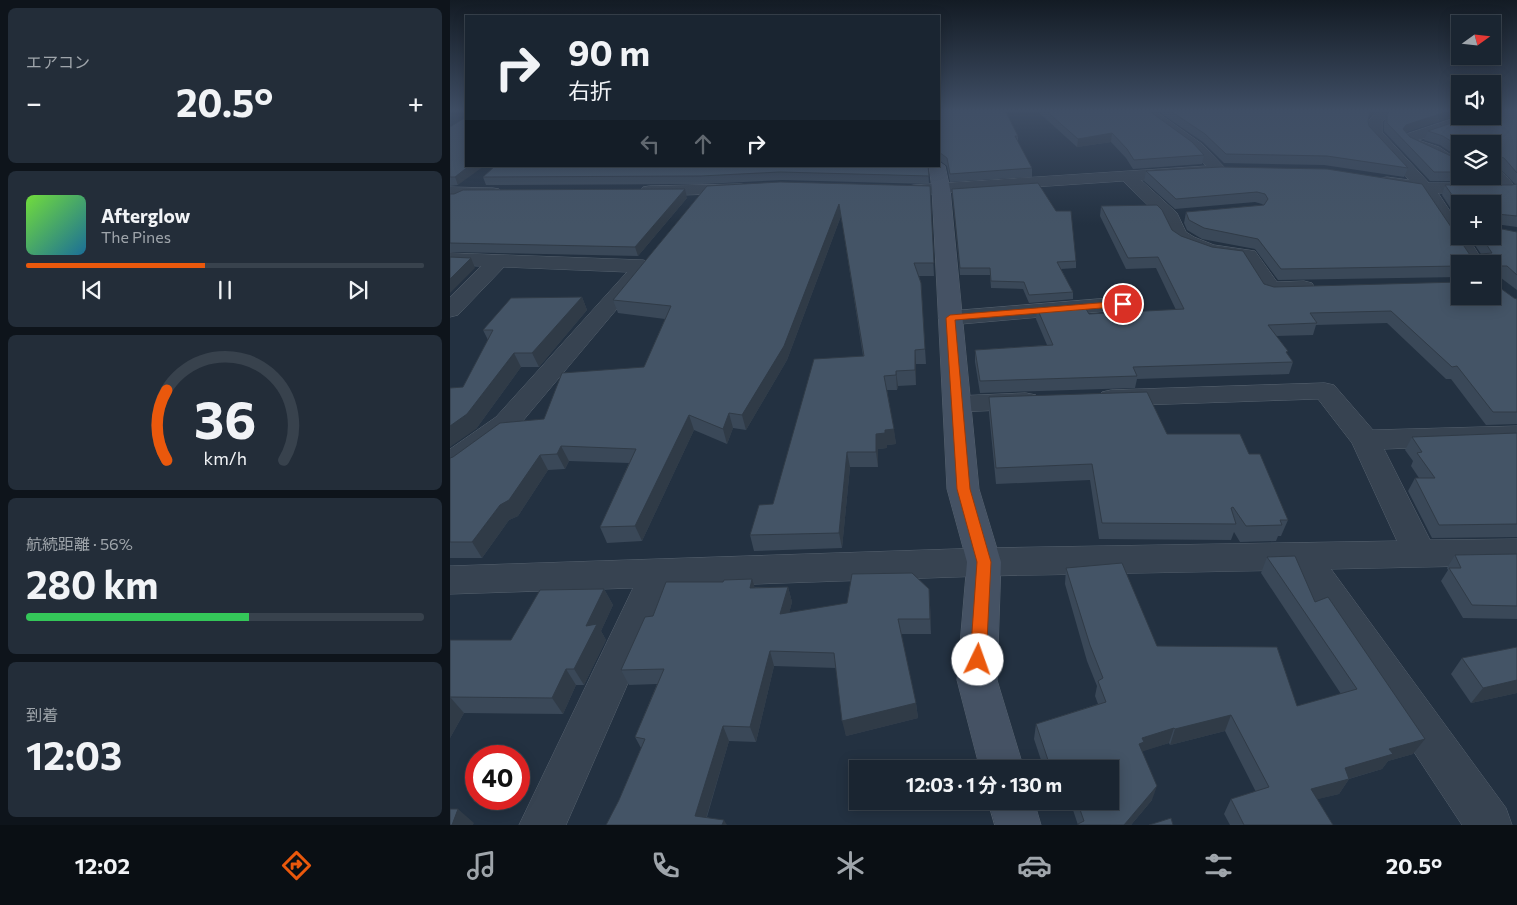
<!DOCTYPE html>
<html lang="ja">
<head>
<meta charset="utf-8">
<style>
	:root { --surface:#1a2531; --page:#232d39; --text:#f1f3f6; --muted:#9fa5ab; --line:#38424d; --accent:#ea580c }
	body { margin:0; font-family:Commissioner,"Noto Sans JP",sans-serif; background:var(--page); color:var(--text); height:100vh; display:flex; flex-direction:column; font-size:19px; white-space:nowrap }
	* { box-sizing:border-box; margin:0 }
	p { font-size:16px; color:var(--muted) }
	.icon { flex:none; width:28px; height:28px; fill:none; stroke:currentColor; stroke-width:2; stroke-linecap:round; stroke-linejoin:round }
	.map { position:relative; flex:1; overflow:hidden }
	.drawer { display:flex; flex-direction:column; gap:8px; padding:8px; background:#0e141b; width:450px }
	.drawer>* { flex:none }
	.top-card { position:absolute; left:15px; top:15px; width:475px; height:152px; border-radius:0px; box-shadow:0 2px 12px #0003,0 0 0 1px var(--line); background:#1a2531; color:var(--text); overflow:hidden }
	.needle { width:32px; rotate:75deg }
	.fabs { position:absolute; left:1001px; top:15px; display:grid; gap:10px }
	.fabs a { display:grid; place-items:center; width:50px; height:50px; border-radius:0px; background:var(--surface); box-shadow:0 2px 12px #0003,0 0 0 1px var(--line); font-size:25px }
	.speed { position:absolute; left:15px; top:745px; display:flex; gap:10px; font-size:25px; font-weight:700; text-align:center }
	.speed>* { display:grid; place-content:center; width:65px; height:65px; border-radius:50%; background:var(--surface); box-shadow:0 2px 12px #0003,0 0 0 1px var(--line); line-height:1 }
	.speed .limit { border:8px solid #d22; background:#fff; color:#111 }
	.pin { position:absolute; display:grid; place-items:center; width:42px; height:42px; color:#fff; margin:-21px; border:2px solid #fff; border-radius:50%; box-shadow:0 1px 5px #0007 }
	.me { position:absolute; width:55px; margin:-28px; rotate:3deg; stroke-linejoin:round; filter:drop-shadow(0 0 4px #0008) }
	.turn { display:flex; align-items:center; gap:18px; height:105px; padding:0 20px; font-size:22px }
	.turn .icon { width:65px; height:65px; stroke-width:2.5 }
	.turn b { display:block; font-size:35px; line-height:42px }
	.lanes { display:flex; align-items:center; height:48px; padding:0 20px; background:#0003; justify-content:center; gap:25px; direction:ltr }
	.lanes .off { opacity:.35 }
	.big { font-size:38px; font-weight:700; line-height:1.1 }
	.drawer .card { flex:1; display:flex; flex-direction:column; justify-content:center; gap:8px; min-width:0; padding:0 18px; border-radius:8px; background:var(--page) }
	.drawer .dial { align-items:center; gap:0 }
	.dial svg { height:130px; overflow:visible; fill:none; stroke:var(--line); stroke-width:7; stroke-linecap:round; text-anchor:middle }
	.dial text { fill:var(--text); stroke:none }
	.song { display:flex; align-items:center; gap:15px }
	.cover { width:60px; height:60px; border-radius:8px; background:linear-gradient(135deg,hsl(100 70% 55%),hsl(200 70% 35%)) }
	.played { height:5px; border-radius:2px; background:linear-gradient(90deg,var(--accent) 45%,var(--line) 45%) }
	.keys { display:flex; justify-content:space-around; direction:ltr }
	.heat { display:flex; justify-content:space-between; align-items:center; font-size:28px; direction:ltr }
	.charge { height:8px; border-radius:4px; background:linear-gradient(90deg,#34c759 56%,var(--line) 0) }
	.trip { position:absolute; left:399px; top:760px; width:270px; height:50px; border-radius:0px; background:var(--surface); box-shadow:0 2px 12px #0003,0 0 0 1px var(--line); font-weight:700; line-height:50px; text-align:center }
	.tabs { display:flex; height:80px; justify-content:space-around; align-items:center; background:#0a0f14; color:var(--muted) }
	.tabs .icon { width:35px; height:35px }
	.tabs .active { color:var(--accent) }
	.tabs b { font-size:22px; color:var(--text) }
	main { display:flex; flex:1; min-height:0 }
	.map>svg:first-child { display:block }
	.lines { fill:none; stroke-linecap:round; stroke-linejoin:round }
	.street-casing { stroke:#55616e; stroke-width:1 }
	.secondary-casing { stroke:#55616e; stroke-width:1 }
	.street { fill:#374351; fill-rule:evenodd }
	.secondary { fill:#455264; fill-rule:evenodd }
	.wall { fill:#3a4858 }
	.shaded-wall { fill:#303b47 }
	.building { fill:#445466; stroke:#303b47 }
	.route { fill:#ea580c; stroke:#983908 }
</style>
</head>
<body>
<main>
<section class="drawer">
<div class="card"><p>エアコン</p>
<div class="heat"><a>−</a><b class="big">20.5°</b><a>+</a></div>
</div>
<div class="card">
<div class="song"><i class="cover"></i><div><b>Afterglow</b><p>The Pines</p></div></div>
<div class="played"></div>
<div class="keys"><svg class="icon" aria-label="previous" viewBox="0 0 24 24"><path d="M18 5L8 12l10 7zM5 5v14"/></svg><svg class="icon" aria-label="pause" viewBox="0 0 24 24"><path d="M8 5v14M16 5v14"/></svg><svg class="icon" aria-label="next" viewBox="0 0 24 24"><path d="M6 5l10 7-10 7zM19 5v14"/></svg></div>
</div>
<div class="card dial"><svg viewBox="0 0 100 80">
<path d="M14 69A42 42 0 1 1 86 69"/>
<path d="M14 69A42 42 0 0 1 14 26" stroke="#ea580c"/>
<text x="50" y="56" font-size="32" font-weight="700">36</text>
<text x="50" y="72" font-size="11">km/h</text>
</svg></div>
<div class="card"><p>航続距離 · 56%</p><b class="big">280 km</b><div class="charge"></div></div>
<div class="card"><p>到着</p><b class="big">12:03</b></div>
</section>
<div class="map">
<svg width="1067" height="825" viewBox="0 0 1067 825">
	<rect width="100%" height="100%" fill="#233141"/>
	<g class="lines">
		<g class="street-casing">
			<path id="street" d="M689 110H704L752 144 777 170 775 173 769 175 691 180 727 213 736 232 744 237 764 245 805 251 827 282 854 281 862 283 865 288 862 293 821 296 813 294 791 260 760 256 730 245 721 239 712 219 673 181 464 195 458 194 455 190 458 186 464 185 756 166 742 150Z
				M928 110H943L932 122V132L979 183H1043L1037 176H1042V167C1052 170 1060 180 1066 188L1063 192 1057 193H988L1010 226V236H1017L1035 264H1015L969 192 931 186 929 182 931 178 937 177 959 180 918 133V122Z
				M1011 116H1031L1029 119 1002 130 968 140 989 147 1004 157 1010 158V168C996 164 992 161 980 154 969 148 959 149 952 138L954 135Z
				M291 184 297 185 300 189 297 193 199 196 193 195 190 191 193 187 199 186Z
				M0 187 43 188 49 189 52 193 49 197 43 198 0 197Z
				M0 253 193 260 200 262 203 266 66 429 11 471 0 474V449L46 417 177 272 54 267 8 315 0 317V297L31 266 0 265Z
				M673 297 681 299 684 304 681 309 500 325 492 323 488 318 492 313 500 311Z
				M875 383 884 385 923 430 1067 426V444L934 449 980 540 1067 539V565L881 569 1056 808 1062 825H1012L844 570 534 576 220 587 116 825H69L183 588 0 594V566L534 548 947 541 902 443 868 399 661 406 652 404 648 398 652 392 661 390Z
				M576 393 586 395 589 401 586 407 576 409 507 412 497 410 493 404 497 398 507 396Z"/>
		</g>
		<g class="secondary-casing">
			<path id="secondary" d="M489 162 495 166 500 189 529 489 551 562 547 680 574 769H530L507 680 517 562 497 489 482 189 479 166H489Z
				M538 801H584L591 825H545Z"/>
		</g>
		<use href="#street" class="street"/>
		<use href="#secondary" class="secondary"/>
	</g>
	<path class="wall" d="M489 110 568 136V142L582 168V177L500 182 497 166 489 160Z
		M586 110H698L754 155 752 164 683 169 676 158 661 142 627 147Z
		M706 110H926L919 117 918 121 919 126 958 168 954 177 874 165 774 163 753 142Z
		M1067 110V227L1045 224 1043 227 1067 232V290L1051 278 1046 277V285L1064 298 1067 299V424L1036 425 1001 379H996L937 323 866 325 863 335 826 336 837 354 843 362 839 374 687 379 685 388 530 393 525 362V350L597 345 586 319 587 308 639 314 726 310 706 268 676 269 650 216 651 206 722 230 814 284 824 287 1010 296 1042 264H1010V277L828 280 805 249 752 239 737 230 734 223 736 212 813 205 812 204 805 202 725 209 694 181 696 171 771 167 1020 255 1031 254 1019 236H1042V204H1010V223L992 195 995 185H1062L1065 184 1049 168 1044 166 1042 169V144H1010V156L1005 155 990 145 974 140 978 131Z
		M937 114H1010L956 132 960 137 1001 156 1010 159V176H1041L1039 181H980L934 131V123Z
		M0 127 8 185 0 186Z
		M478 166 479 184 332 180 253 184 36 185 33 177Z
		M257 186H480L484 276H469L471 283 476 364H466V385L448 386 447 390H437L446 444 437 445V448L428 449V467H400L392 548 304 551 300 535 323 504 413 356 391 216 337 360 296 430 283 428 277 444 244 430 192 541 157 543 150 527 179 463 119 461 115 469 98 470 68 516 59 520 32 558H0V458L94 419 194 367 215 319 168 313 163 300Z
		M502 189 626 261V268L611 269 623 292V299L579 303 573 289 541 288 540 275H510Z
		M0 194H4L237 198 188 256 0 252Z
		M132 297 137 310 89 367H71L26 429 13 387 38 340 33 330Z
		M539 397 717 434 799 454 838 520 831 536H828L826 541 790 542 784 532 781 540 649 539 640 480 546 484 539 413Z
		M1067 434V537L982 538 958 491 965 478H969L961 466 963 461 955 450 962 437Z
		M1067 554V619L1013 618 991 581 998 570 997 568 1005 555Z
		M817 557 865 602 963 754 938 761 932 769 899 779 889 794 867 799 883 825H780L774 814 781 799 806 792 775 731 720 745 719 743 692 751 702 800 681 825H628L620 801H660V769H594L584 739 586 724 648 704 645 696 647 686 637 661 615 584 616 568 707 646 847 706 891 694 811 573Z
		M305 587H338L342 602 339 613 480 604 481 634H451L466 703 468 718 396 736 386 668 324 666 306 742 279 741 257 817 277 825 169 800 191 748 185 737 207 684 179 685 171 670Z
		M154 589 163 605 151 631 156 640 134 685H126L113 714 14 713 0 738V640H61Z
		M1067 647V693L1021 703 1001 674 1012 658Z"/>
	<path class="shaded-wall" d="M921 110H926L917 119 920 111Z
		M1002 110H1010V114L953 133 950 138 953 129 956 125Z
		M662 133 661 142 627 147 628 139Z
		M19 166H34L8 185 5 177Z
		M235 189 237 198 188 256 185 247Z
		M389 204 391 216 337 360 296 430 292 415Z
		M21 258 25 268 0 293V279Z
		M132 297 137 310 89 367 82 353Z
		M465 350 466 364V385L465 370Z
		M64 353 71 367 26 429 0 447V426Z
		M446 371 448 386 447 390 446 375Z
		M279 413 283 428 277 444 273 429Z
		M239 415 244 430 192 541 185 526Z
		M444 429 446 444 437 445V448L428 449V467L426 452V434L435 430Z
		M111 446 119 461 115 469 107 454Z
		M397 452 400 467 392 548 389 533Z
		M90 455 98 470 68 516 59 520 32 558 22 542 50 505Z
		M302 579 307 594 300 588Z
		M338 587 342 602 335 629 330 614Z
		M154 589 163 605 151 631 156 640 134 685 124 669 136 626Z
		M479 589 480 604 481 634 480 619Z
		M320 651 324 666 306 742 300 727Z
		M116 669 126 685 113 714 102 698Z
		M1067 680V693L1021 703 1033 688Z
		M0 697 14 713 0 738Z
		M466 703 468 718 396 736 392 721Z
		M781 715 775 731 720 745 725 729Z
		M273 726 279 741 254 825 245 816Z
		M724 728 719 743 691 752 689 744 692 738Z
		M975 739 963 754 938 761 932 769 888 782 899 779 889 794 852 803 861 789 895 768 939 749Z
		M613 762 612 769H599L600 766Z
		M707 786 702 800 681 825H674Z
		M8 809 24 823 23 825H2Z
		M274 820 277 825H272Z"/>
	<path class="building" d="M489 110H555L568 136H565L582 168 500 174 497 158 489 152Z
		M595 110H698L742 142 754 155 684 160 677 149 662 133 628 139Z
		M719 110H921L920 111 918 121 919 126 958 168 877 156 776 154 755 134Z
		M941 110H1002L956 125 953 129 960 137 1001 156 1010 159V172H984L937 123V114Z
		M1042 110H1067V173L1054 158 1047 156 1044 158V165H1042V144H1010V147L993 136 978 131 1022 116H1042Z
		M16 117V166H19L5 177H0V127Z
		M45 166H478L479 176 330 172 251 176 33 177Z
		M771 167 877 169 972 184 1020 255 1042 253 1031 236H1042V227L1067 232V275L1057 266H1046V285L1064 298 1067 299V412H1043L1007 366 1002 367 941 311 860 313 867 323 818 325 838 351 836 352 843 362 683 367 687 376 530 381 525 350 603 345 587 308 633 304 639 314 734 309 708 257 678 258 651 206 707 205 712 210 722 230 731 236 762 247 793 251 814 284 824 287 1010 282V296H1042V264H1010V266L831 269 808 239 754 228 739 220 736 212 814 205 818 199 815 194 807 192 726 199 696 171Z
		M330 182 480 186 484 263H464L471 283 475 349 465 350V370L446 371V375L434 376 444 429 435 430V433L426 434V452H397L389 533 300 535 309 505 323 504 364 359 414 356 389 204 334 346 292 415 279 413 273 429 239 415 185 526 150 527 186 449 111 446 107 454 90 455 59 500 50 505 22 542H0V458L3 457 50 423 94 419 112 373 194 367 221 306 163 300 257 186Z
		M588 183 606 211H621L626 261 607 262 623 292 579 295 574 282 541 281 540 268H510L502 189Z
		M1067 184V216L1047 214 1045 216V224H1042V204H1010V206L995 185H1062Z
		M235 189 185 247 0 243V194H4L13 190Z
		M0 257 21 258 0 279Z
		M132 297 82 353H64L17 414 0 426V388L13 387 43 330H33L61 298Z
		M697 392 717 434H790L799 454H810L838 520H830L832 525 796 526 783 507 781 508 786 524 652 523 642 464 546 468 539 397Z
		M1067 433V524L989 525 965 478H985L967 453 972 452 962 437Z
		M1067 554V606L1022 605 999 568H1011L1005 555Z
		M845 556 865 602 878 597 975 739 939 749 943 754 895 768 899 779 861 789 883 825H794L781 799 819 787 781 715 725 729 724 728 692 738 694 742 689 744 707 786 674 825H628V824L634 821 627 801H660V769H616L613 762 600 766 586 724 656 702 648 681 653 678 640 645 616 568 672 563 707 646 827 647 847 706 907 689 817 557Z
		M462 573 479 589 480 619H448L466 703 392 721 384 653 320 651 300 727 273 726 245 816 274 820 272 825H156L169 800 195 739 185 737 214 669 171 670 195 617 203 616 216 582H273L274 580 302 579 300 588 338 587 330 614 397 603 402 574Z
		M154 589 136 626 147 624 124 669H116L102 698 0 697V640H61L90 590Z
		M1067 647V680L1033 688 1012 658Z
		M0 809H8L2 825H0Z
		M721 818 723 825H699Z"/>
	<linearGradient id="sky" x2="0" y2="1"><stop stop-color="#131b24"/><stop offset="0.49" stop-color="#3f4e65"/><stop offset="1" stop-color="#3f4e65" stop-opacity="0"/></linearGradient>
	<rect width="1067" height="225" fill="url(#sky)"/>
	<path class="route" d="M673 301 676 302V306L505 320 520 489 541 562 536 660 534 665 528 667 523 665 520 660 527 562 507 489 496 318 500 315Z"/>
</svg>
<div class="fabs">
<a><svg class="needle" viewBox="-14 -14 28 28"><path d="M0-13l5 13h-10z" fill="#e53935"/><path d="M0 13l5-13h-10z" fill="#9fa5ab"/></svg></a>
<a><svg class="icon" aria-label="sound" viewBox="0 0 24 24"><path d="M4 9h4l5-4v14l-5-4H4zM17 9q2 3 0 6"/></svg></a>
<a><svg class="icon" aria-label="layers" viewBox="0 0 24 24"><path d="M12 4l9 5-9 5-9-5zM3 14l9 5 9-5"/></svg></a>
<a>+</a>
<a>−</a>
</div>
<div class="speed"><div class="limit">40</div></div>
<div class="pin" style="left:673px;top:304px;background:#d93025"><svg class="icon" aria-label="arrive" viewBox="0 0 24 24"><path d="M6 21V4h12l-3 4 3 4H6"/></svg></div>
<svg class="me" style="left:528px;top:660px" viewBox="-20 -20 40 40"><circle r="19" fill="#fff"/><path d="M0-13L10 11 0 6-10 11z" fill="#ea580c"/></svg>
<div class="trip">12:03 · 1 分 · 130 m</div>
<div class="top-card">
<div class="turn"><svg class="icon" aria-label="right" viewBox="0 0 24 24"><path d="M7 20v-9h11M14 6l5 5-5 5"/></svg><div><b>90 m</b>右折</div></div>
<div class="lanes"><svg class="icon off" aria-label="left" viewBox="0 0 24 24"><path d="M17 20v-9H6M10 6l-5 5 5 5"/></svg><svg class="icon off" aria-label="ahead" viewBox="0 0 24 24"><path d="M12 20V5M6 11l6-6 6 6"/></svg><svg class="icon" aria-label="right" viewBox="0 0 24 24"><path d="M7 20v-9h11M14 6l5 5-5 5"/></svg></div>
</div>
</div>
</main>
<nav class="tabs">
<b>12:02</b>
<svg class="icon active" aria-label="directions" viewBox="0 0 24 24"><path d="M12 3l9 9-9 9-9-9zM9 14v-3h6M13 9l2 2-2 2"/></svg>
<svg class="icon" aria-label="music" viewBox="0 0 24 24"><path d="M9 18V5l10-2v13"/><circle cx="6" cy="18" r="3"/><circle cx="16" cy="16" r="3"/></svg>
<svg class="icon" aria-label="phone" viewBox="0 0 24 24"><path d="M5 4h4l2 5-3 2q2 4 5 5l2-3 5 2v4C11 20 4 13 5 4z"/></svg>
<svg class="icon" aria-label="climate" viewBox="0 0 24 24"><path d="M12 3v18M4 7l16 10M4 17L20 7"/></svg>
<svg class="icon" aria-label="car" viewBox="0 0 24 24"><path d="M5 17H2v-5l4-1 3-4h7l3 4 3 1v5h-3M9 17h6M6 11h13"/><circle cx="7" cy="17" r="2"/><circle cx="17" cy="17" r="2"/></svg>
<svg class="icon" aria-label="filters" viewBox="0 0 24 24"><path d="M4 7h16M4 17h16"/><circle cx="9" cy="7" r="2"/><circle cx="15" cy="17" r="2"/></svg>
<b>20.5°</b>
</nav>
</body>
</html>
